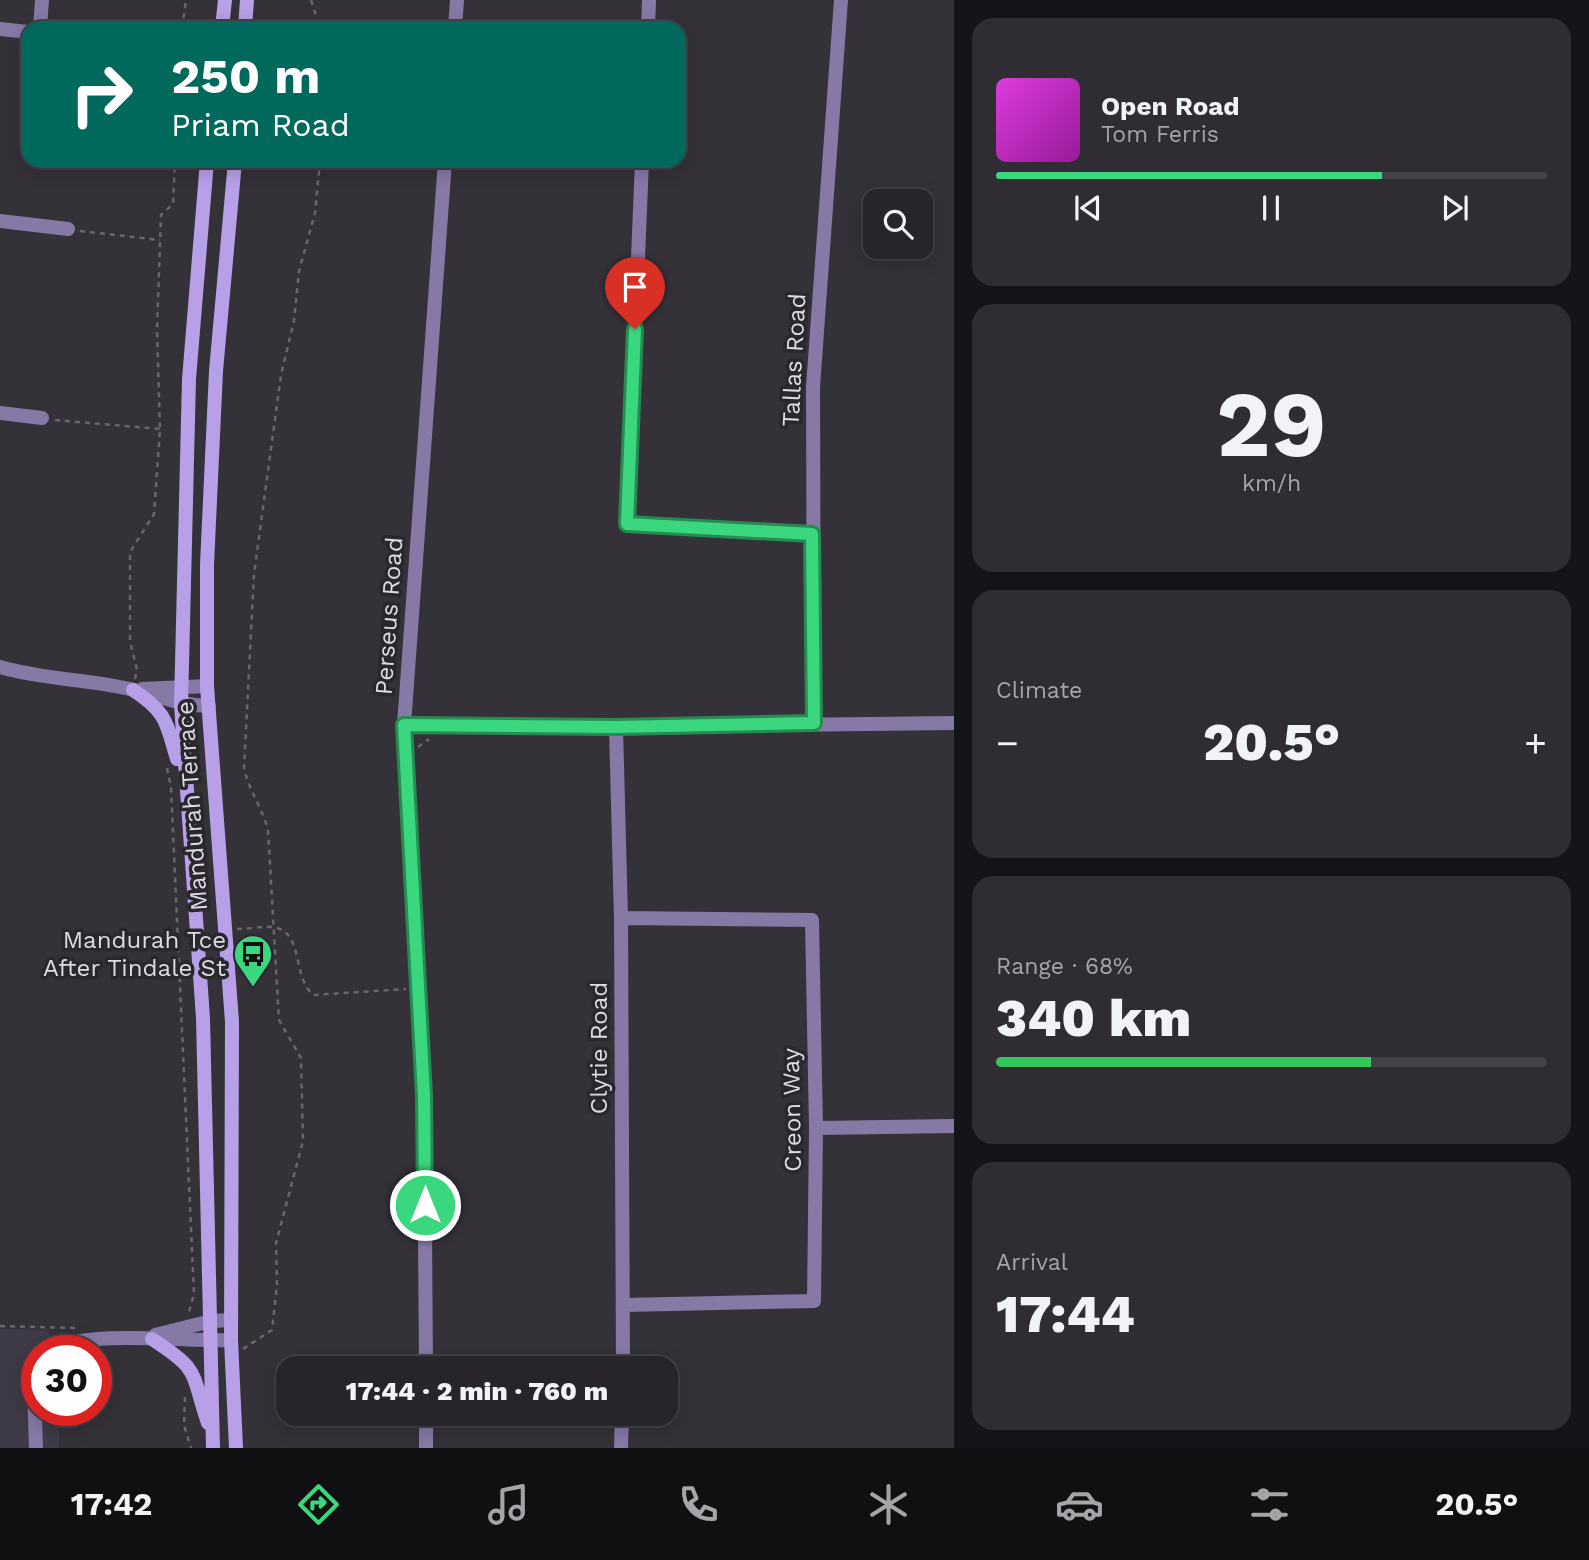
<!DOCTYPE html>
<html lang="en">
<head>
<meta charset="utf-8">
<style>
	:root { --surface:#27252b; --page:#2f2d33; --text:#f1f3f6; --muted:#a4a5a9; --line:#434247; --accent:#3bd77e }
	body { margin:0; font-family:"Work Sans",sans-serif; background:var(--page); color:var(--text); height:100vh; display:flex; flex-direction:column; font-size:26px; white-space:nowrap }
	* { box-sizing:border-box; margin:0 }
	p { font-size:23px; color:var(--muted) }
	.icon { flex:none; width:38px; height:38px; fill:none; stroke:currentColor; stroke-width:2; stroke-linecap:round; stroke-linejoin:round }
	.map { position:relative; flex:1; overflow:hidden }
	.panel { display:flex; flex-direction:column; gap:18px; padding:18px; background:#151418; width:635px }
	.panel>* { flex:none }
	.top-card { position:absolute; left:21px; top:21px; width:665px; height:147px; border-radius:21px; box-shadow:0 4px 18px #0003,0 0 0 2px var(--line); background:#00695c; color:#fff; overflow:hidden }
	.tools { position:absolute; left:863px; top:189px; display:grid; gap:14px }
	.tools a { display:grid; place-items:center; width:70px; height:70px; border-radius:14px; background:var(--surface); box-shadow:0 4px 18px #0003,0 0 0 2px var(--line); font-size:35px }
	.speed { position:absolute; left:21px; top:1335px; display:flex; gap:14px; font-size:35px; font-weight:700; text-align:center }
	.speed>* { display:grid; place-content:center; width:91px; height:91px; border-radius:50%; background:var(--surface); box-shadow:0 4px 18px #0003,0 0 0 2px var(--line); line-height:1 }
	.speed .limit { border:10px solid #d22; background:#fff; color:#111 }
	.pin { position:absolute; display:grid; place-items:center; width:60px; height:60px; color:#fff; margin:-72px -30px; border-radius:50% 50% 50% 0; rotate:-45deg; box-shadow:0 0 7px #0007 }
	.pin .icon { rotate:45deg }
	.me { position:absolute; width:77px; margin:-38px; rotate:0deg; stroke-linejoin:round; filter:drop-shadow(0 0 5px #0008) }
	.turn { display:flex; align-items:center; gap:24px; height:147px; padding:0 35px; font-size:32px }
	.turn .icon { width:91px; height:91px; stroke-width:2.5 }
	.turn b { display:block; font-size:49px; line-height:60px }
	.big { font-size:52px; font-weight:800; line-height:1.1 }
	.panel .tile { flex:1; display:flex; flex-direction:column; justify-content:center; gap:10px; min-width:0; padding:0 24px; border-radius:21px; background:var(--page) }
	.panel .dial { align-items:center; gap:0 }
	.dial b { font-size:91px; line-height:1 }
	.song { display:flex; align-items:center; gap:21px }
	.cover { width:84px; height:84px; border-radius:10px; background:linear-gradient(135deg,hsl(300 70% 55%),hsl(300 70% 35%)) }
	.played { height:7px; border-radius:4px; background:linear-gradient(90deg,var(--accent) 70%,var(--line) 70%) }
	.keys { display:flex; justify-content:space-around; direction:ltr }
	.heat { display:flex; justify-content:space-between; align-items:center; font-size:38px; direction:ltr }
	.charge { height:10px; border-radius:5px; background:linear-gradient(90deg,#34c759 68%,var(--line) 0) }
	.trip { position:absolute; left:276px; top:1356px; width:402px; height:70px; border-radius:21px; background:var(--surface); box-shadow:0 4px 18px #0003,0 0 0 2px var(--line); font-weight:800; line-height:70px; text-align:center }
	.tabs { display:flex; height:112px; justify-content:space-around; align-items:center; background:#100f11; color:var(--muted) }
	.tabs .icon { width:49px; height:49px }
	.tabs .on { color:var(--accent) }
	.tabs b { font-size:32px; color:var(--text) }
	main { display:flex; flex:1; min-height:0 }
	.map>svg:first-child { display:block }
	.built { fill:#3e3a47 }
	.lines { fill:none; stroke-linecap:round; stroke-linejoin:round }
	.path { stroke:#69666d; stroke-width:2.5; stroke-dasharray:5 5; stroke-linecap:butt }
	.minor { stroke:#8779a6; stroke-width:14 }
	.secondary { stroke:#b7a0e7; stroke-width:14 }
	.route-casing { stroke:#268c52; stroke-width:18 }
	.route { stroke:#3bd77e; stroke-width:12 }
	.labels { text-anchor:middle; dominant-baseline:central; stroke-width:7; stroke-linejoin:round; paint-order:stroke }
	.street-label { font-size:24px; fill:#dddbe0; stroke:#2a272f }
	.poi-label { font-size:24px; fill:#dddbe0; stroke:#2a272f; text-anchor:end }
</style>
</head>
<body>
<main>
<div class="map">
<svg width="954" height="1448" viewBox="0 0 954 1448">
	<rect width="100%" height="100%" fill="#343139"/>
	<path class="built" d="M0 1329 48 1330 56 1351H37V1410L60 1411 59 1448H0Z"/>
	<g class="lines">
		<path class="path" d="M311 0 320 28
			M182 28 186 0
			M80 231 160 240
			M55 420 160 429
			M135 679 137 670 130 641V552L154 514 160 429 157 329 161 215 173 204 175 161
			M418 747 429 739
			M167 768 171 787 194 1294 189 1312
			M237 929C248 929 261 926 272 927 305 931 291 975 313 995L406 989
			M0 1326 75 1328
			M243 1349 272 1330 277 1285 276 1243 303 1141 301 1058 279 1020 268 830C262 807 249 791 244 768L254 574 281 375 294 321 299 271 315 213 320 161
			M185 1397 184 1425 191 1448"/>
		<path class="minor" d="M40 28 42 0
			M455 28 457 0
			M648 28 649 0
			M0 29 28 32
			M642 161 627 524 812 534
			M0 221 68 229
			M0 413 42 418
			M0 667C44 680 90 679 134 690 162 697 180 705 209 706
			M142 689 207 686
			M814 723 813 387 841 0
			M404 725 616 727 954 723
			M616 727 621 918 623 1368
			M621 918 812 920 816 1128 814 1301 624 1305
			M816 1128 954 1126
			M155 1335 211 1321 231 1320
			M50 1351C78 1329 191 1342 231 1340
			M426 1368 424 1096 404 725 445 161
			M426 1414V1448
			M36 1448 34 1387 37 1368
			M621 1448 622 1414"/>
		<path class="secondary" d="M222 28 225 0
			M245 28 247 0
			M207 161 189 379 181 705 203 1018 213 1448
			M235 161 216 371 207 565V686L232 1022 231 1340 236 1448
			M133 690C168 713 166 723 177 759
			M152 1339C201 1371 190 1370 208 1423"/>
	</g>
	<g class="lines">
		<g class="route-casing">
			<path id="route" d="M425 1205 424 1096 404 725 616 727 814 723 812 534 627 524 635 329"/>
		</g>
		<use href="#route" class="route"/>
	</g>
	<defs>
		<g id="bus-pin" transform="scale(2.0125)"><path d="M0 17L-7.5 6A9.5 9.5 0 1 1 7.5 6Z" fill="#3bd77e" stroke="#2a272f"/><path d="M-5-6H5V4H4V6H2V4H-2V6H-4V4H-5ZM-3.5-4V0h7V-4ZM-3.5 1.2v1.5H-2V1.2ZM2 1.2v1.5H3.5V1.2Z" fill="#111"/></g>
	</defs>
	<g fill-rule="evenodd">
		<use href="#bus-pin" x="253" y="954"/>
	</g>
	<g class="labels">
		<g class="street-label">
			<text transform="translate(794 360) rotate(-87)">Tallas Road</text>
			<text transform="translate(389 616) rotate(-86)">Perseus Road</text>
			<text transform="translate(192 806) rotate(-94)">Mandurah Terrace</text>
			<text transform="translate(599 1048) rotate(-90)">Clytie Road</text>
			<text transform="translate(792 1110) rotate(-91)">Creon Way</text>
		</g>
		<g class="poi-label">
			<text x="226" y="940">Mandurah Tce<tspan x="226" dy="28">After Tindale St</tspan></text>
		</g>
	</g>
</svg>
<div class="tools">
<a><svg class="icon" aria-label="search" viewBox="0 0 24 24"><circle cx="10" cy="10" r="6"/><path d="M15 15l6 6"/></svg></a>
</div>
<div class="speed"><div class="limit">30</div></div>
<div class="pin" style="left:635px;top:329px;background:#d93025"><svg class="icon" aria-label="arrive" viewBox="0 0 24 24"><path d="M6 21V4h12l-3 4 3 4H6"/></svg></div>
<svg class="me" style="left:425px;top:1205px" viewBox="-20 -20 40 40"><circle r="17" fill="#3bd77e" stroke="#fff" stroke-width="3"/><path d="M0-11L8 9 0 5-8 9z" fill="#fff"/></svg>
<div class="trip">17:44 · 2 min · 760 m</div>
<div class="top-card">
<div class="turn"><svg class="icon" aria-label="right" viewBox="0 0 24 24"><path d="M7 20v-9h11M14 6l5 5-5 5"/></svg><div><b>250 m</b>Priam Road</div></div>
</div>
</div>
<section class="panel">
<div class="tile">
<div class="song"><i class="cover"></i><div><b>Open Road</b><p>Tom Ferris</p></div></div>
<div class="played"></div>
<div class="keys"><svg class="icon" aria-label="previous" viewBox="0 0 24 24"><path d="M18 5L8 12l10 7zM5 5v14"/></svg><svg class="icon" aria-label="pause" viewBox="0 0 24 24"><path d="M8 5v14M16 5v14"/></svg><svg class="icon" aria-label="next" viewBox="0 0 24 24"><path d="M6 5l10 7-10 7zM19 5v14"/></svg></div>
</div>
<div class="tile dial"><b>29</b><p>km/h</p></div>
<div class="tile"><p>Climate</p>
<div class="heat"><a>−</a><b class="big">20.5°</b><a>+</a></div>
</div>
<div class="tile"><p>Range · 68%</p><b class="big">340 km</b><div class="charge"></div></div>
<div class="tile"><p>Arrival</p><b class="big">17:44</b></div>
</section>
</main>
<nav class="tabs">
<b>17:42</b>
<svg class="icon on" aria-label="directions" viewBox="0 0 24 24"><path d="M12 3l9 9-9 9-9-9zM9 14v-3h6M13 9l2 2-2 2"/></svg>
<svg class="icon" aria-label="music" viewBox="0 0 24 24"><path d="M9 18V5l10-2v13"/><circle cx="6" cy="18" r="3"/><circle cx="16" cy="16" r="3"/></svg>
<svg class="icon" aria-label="phone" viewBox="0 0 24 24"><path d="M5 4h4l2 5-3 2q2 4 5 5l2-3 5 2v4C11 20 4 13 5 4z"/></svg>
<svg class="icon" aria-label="climate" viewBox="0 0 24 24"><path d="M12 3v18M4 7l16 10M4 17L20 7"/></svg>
<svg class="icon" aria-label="car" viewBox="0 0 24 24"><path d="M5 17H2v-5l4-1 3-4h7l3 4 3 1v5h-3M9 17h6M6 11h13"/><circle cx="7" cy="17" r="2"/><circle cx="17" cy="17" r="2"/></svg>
<svg class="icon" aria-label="filters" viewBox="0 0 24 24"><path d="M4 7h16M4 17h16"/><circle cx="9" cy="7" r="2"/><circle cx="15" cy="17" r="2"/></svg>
<b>20.5°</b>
</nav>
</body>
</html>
